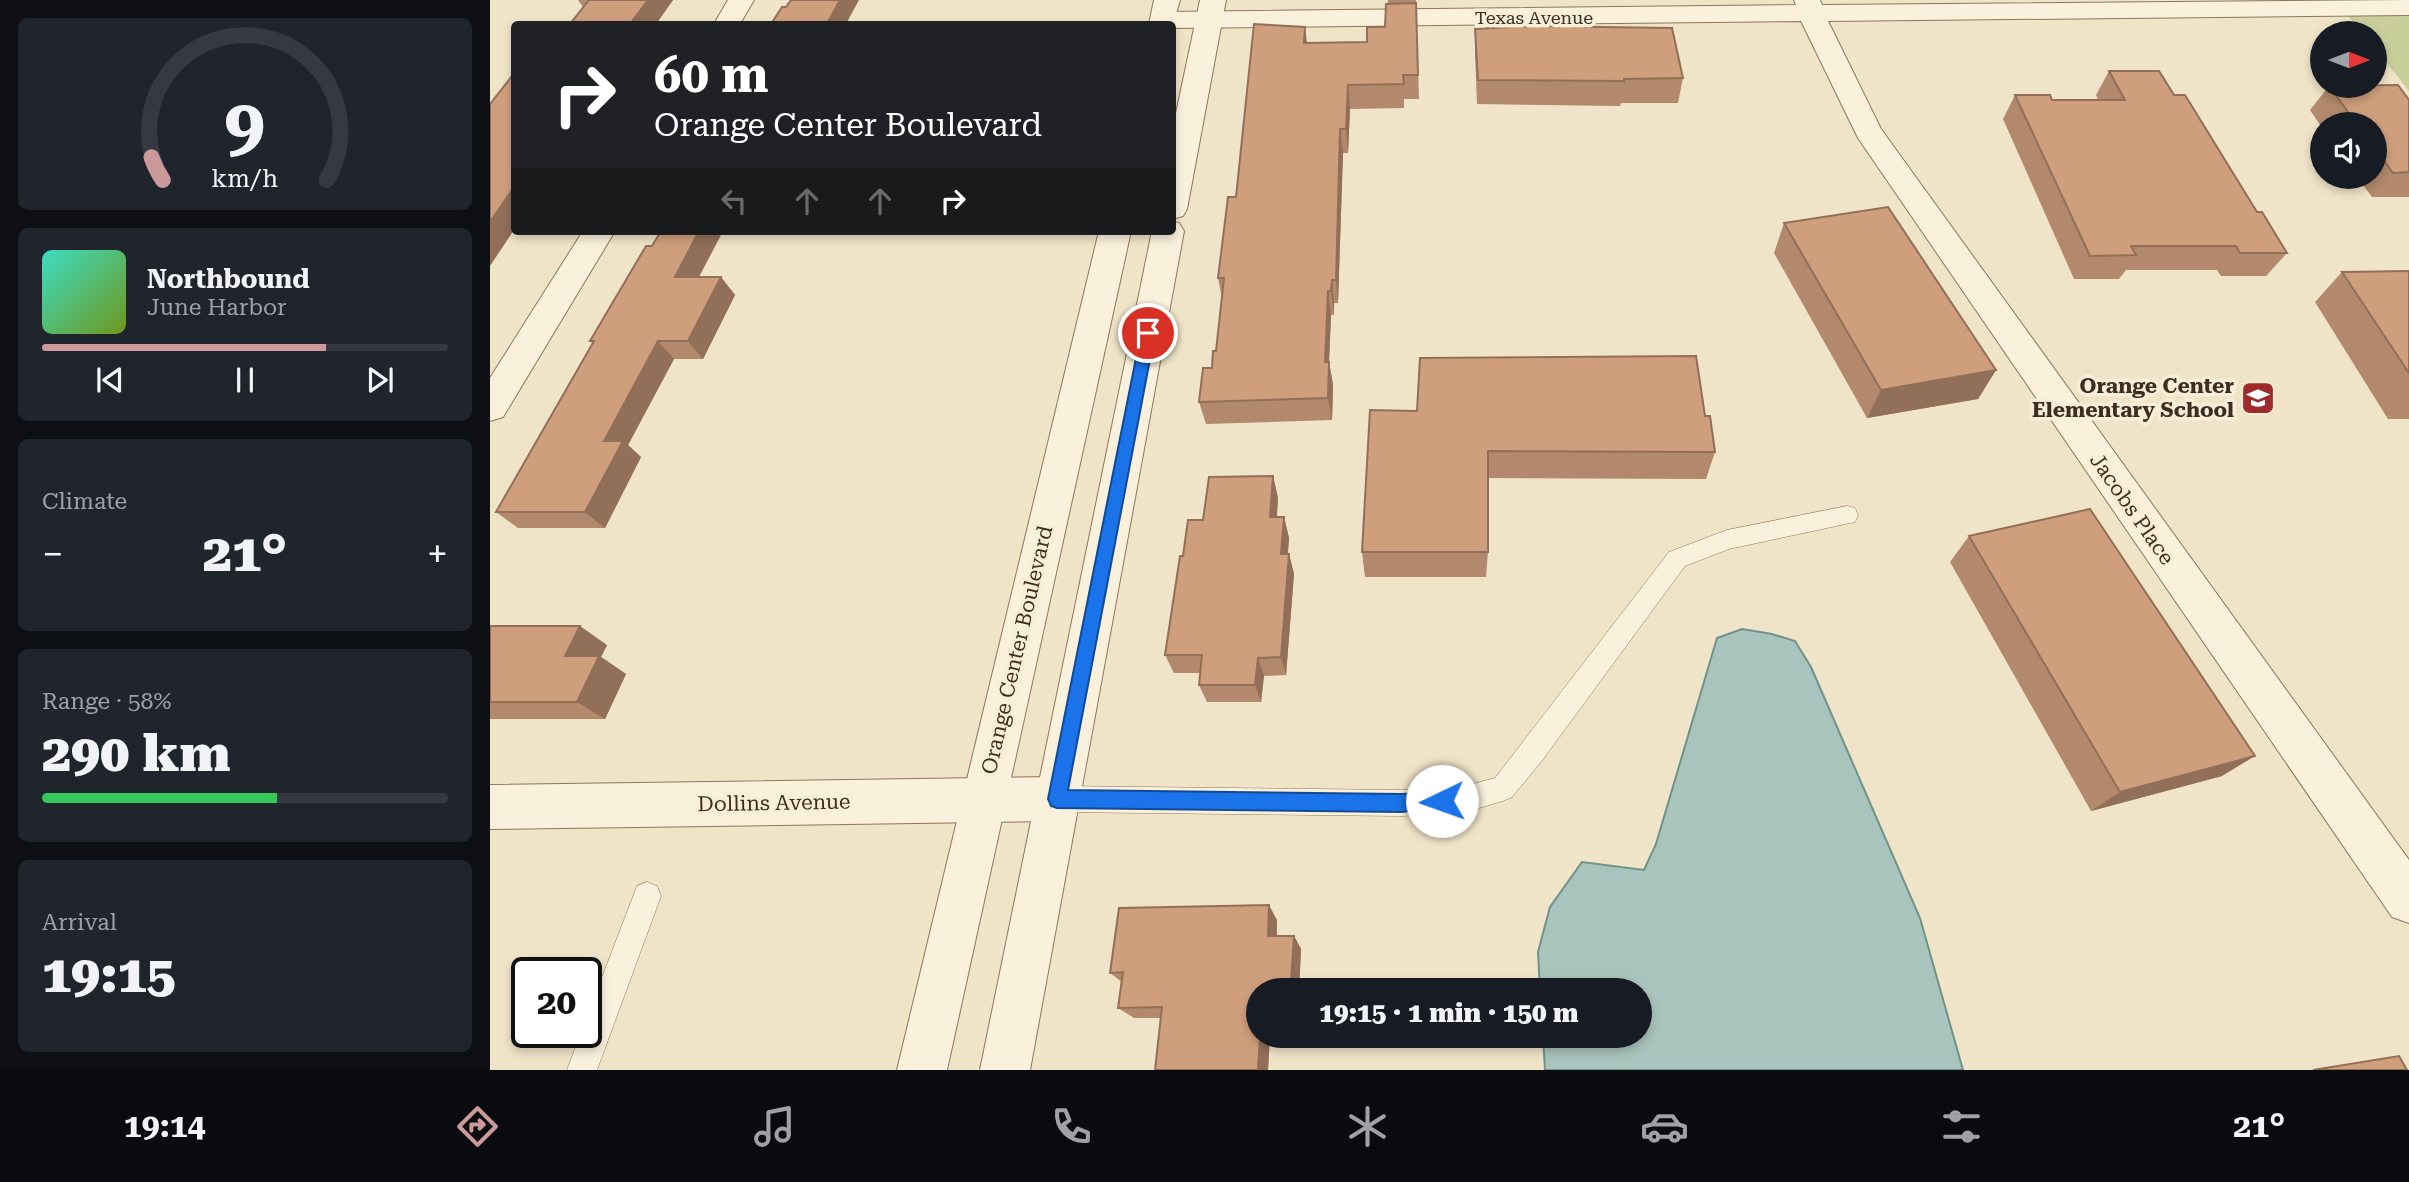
<!DOCTYPE html>
<html lang="en">
<head>
<meta charset="utf-8">
<style>
	:root { --surface:#171b24; --page:#20242c; --text:#f1f3f6; --muted:#9ea1a6; --line:#363941; --accent:#cc999b }
	body { margin:0; font-family:"Roboto Serif",serif; background:var(--page); color:var(--text); height:100vh; display:flex; flex-direction:column; font-size:26px; white-space:nowrap }
	* { box-sizing:border-box; margin:0 }
	p { font-size:23px; color:var(--muted) }
	.icon { flex:none; width:38px; height:38px; fill:none; stroke:currentColor; stroke-width:2; stroke-linecap:round; stroke-linejoin:round }
	.map { position:relative; flex:1; overflow:hidden }
	.side { display:flex; flex-direction:column; gap:18px; padding:18px; background:#0d0f14; width:490px }
	.side>* { flex:none }
	.top-card { position:absolute; left:21px; top:21px; width:665px; height:214px; border-radius:7px; box-shadow:0 4px 10px #0003; background:#202124; color:#fff; overflow:hidden }
	.needle { width:46px; rotate:90deg }
	.controls { position:absolute; left:1820px; top:21px; display:grid; gap:14px }
	.controls a { display:grid; place-items:center; width:77px; height:77px; border-radius:50%; background:var(--surface); box-shadow:0 4px 10px #0003; font-size:35px }
	.speed { position:absolute; left:21px; top:957px; display:flex; gap:14px; font-size:35px; font-weight:700; text-align:center }
	.speed>* { display:grid; place-content:center; width:91px; height:91px; border-radius:50%; background:var(--surface); box-shadow:0 4px 10px #0003; line-height:1 }
	.speed .limit { border:4px solid #111; border-radius:10px; background:#fff; color:#111 }
	.pin { position:absolute; display:grid; place-items:center; width:60px; height:60px; color:#fff; margin:-30px; border:4px solid #fff; border-radius:50%; box-shadow:0 2px 7px #0007 }
	.me { position:absolute; width:77px; margin:-38px; rotate:267deg; stroke-linejoin:round; filter:drop-shadow(0 0 5px #0008) }
	.turn { display:flex; align-items:center; gap:24px; height:147px; padding:0 28px; font-size:32px }
	.turn .icon { width:91px; height:91px; stroke-width:2.5 }
	.turn b { display:block; font-size:49px; line-height:60px }
	.lanes { display:flex; align-items:center; height:66px; padding:0 28px; background:#0003; justify-content:center; gap:35px; direction:ltr }
	.lanes .off { opacity:.35 }
	.big { font-size:52px; font-weight:800; line-height:1.1 }
	.side .widget { flex:1; display:flex; flex-direction:column; justify-content:center; gap:10px; min-width:0; padding:0 24px; border-radius:10px; background:var(--page) }
	.side .dial { align-items:center; gap:0 }
	.dial svg { height:182px; overflow:visible; fill:none; stroke:var(--line); stroke-width:7; stroke-linecap:round; text-anchor:middle }
	.dial text { fill:var(--text); stroke:none }
	.song { display:flex; align-items:center; gap:21px }
	.cover { width:84px; height:84px; border-radius:10px; background:linear-gradient(135deg,hsl(170 70% 55%),hsl(80 70% 35%)) }
	.played { height:7px; border-radius:4px; background:linear-gradient(90deg,var(--accent) 70%,var(--line) 70%) }
	.keys { display:flex; justify-content:space-around; direction:ltr }
	.heat { display:flex; justify-content:space-between; align-items:center; font-size:38px; direction:ltr }
	.charge { height:10px; border-radius:5px; background:linear-gradient(90deg,#34c759 58%,var(--line) 0) }
	.trip { position:absolute; left:756px; top:978px; width:406px; height:70px; border-radius:35px; background:var(--surface); box-shadow:0 4px 10px #0003; font-weight:800; line-height:70px; text-align:center }
	.menu { display:flex; height:112px; justify-content:space-around; align-items:center; background:#090b0e; color:var(--muted) }
	.menu .icon { width:49px; height:49px }
	.menu .active { color:var(--accent) }
	.menu b { font-size:32px; color:var(--text) }
	main { display:flex; flex:1; min-height:0 }
	.map>svg:first-child { display:block }
	.green { fill:#c9cf9b }
	.water { fill:#a9c4bc; stroke:#6f938a; stroke-width:2 }
	.lines { fill:none; stroke-linecap:round; stroke-linejoin:round }
	.service-casing { stroke:#8d765c; stroke-width:1 }
	.minor-casing { stroke:#8d765c; stroke-width:2 }
	.tertiary-casing { stroke:#8d765c; stroke-width:2 }
	.service { fill:#faf1dc; fill-rule:evenodd }
	.minor { fill:#faf1dc; fill-rule:evenodd }
	.tertiary { fill:#faf1dc; fill-rule:evenodd }
	.wall { fill:#b2896c }
	.shaded-wall { fill:#916f58 }
	.building { fill:#cf9f7d; stroke:#916f58; stroke-width:2 }
	.route { fill:#1a73e8; stroke:#114b97; stroke-width:2 }
	.labels { text-anchor:middle; dominant-baseline:central; stroke-width:7; stroke-linejoin:round; paint-order:stroke }
	.far-street-label { font-size:18px; fill:#3d2e20; stroke:#f7eed8 }
	.poi-label { font-size:21px; font-weight:bold; fill:#3d2e20; stroke:#f7eed8; text-anchor:end }
	.street-label { font-size:21px; fill:#3d2e20; stroke:#f7eed8 }
</style>
</head>
<body>
<main>
<section class="side">
<div class="widget dial"><svg viewBox="0 0 100 80">
<path d="M14 69A42 42 0 1 1 86 69"/>
<path d="M14 69A42 42 0 0 1 9 59" stroke="#cc999b"/>
<text x="50" y="56" font-size="32" font-weight="700">9</text>
<text x="50" y="72" font-size="11">km/h</text>
</svg></div>
<div class="widget">
<div class="song"><i class="cover"></i><div><b>Northbound</b><p>June Harbor</p></div></div>
<div class="played"></div>
<div class="keys"><svg class="icon" aria-label="previous" viewBox="0 0 24 24"><path d="M18 5L8 12l10 7zM5 5v14"/></svg><svg class="icon" aria-label="pause" viewBox="0 0 24 24"><path d="M8 5v14M16 5v14"/></svg><svg class="icon" aria-label="next" viewBox="0 0 24 24"><path d="M6 5l10 7-10 7zM19 5v14"/></svg></div>
</div>
<div class="widget"><p>Climate</p>
<div class="heat"><a>−</a><b class="big">21°</b><a>+</a></div>
</div>
<div class="widget"><p>Range · 58%</p><b class="big">290 km</b><div class="charge"></div></div>
<div class="widget"><p>Arrival</p><b class="big">19:15</b></div>
</section>
<div class="map">
<svg width="1919" height="1070" viewBox="0 0 1919 1070">
	<rect width="100%" height="100%" fill="#f0e4c8"/>
	<path class="green" d="M1854 11H1919V91L1885 48V33H1872Z"/>
	<path class="water" d="M1252 629 1282 634 1305 641 1321 667 1430 918 1473 1070H1055L1053 1036H1150V990H1050L1048 952 1060 907 1092 862 1154 870 1166 844 1227 638Z"/>
	<g class="lines">
		<g class="service-casing">
			<path id="service" d="M1357 506 1365 508 1368 515 1365 522 1239 549 1195 566 1051 762 1022 797 1013 801 972 813 911 816 567 812 558 808 554 799 558 790 567 786 911 790 972 787 1005 778 1179 552 1237 530Z
				M157 882 167 886 171 896 107 1070H77L91 1032H96V1019L147 886Z"/>
		</g>
		<g class="minor-casing">
			<path id="minor" d="M238 0H264L250 24H224Z
				M1304 0H1330L1332 5 1919 0V15L1338 21 1391 129 1919 860V923L1902 917 1368 138 1311 21 682 28V24H664L661 20 665 14 674 12 1306 5Z
				M93 231H125L13 417 0 421V378Z
				M567 777 583 784 589 799 583 814 567 821 0 829V785Z"/>
		</g>
		<g class="tertiary-casing">
			<path id="tertiary" d="M664 0H690L682 28V24H659Z
				M710 0H736L697 209 693 216 682 219V132Z
				M682 222 689 223 694 231 540 1070H490L662 231H682Z
				M609 231H641L457 1070H407Z"/>
		</g>
		<use href="#service" class="service"/>
		<use href="#minor" class="minor"/>
		<use href="#tertiary" class="tertiary"/>
	</g>
	<path class="wall" d="M88 0H183L166 24H80L93 7Z
		M898 0H926L929 99H914V108L860 109 858 153H853L848 303H844V315H841L839 362 843 385 842 420 716 424 709 402 722 368 726 351 732 298 728 278 746 197 817 43 877 42 895 27Z
		M985 29 1193 78 1188 103H1131L1130 106 987 104 985 53Z
		M1619 71 1684 95 1797 253 1776 276H1731L1727 270H1636L1629 279H1584L1513 119 1525 95 1562 100H1608L1606 95Z
		M1839 86 1919 100V197H1882L1867 177H1885V124H1832V128L1820 110Z
		M1294 223 1506 370 1488 399 1377 418 1284 253Z
		M171 231H233L209 277H231L245 295 213 359H184L138 445 151 457 115 528H28L6 512 103 344 100 341Z
		M1919 271V419H1898L1825 302 1852 272Z
		M880 410 1215 416 1225 452 1216 479 998 478V552L996 577H875L872 552Z
		M783 476 788 498 787 517H794L799 538 798 554H799L804 574 796 675 774 676 771 702H717L709 685 710 673H684L675 655 693 556 713 520Z
		M1479 536 1732 776 1601 811 1460 562Z
		M0 626 117 645 111 657 136 674 115 719H0Z
		M787 920V936H804L811 949 809 990H768V1036H780L778 1070H665L671 1018H644L628 1008 632 982 620 973Z"/>
	<path class="shaded-wall" d="M158 0H183L166 24H140Z
		M350 0H369L356 24H337Z
		M815 27 818 51 814 43Z
		M858 85 860 109 858 153 856 129Z
		M850 129 853 153 848 303 846 280Z
		M24 187V230L0 266V222Z
		M209 231H233L199 295 185 277Z
		M231 277 245 295 213 359 198 341Z
		M842 280 844 303V315L841 291Z
		M838 291 841 315 838 385 835 362Z
		M168 341 184 359 138 445 151 457 115 528 95 512 114 441Z
		M839 362 843 385 842 420 838 398Z
		M1506 370 1488 399 1377 418 1391 390Z
		M783 476 788 498 785 538 780 517Z
		M794 517 799 538 796 574 791 554Z
		M799 554 804 574 796 675 791 657Z
		M90 626 117 645 111 657 136 674 115 719 87 702 75 656Z
		M768 658 774 676 771 702 765 685Z
		M1765 756 1732 776 1601 811 1630 792Z
		M779 905 787 920 786 949 778 936Z
		M804 936 811 949 809 990 801 980Z
		M793 980 800 990H792Z
		M770 1036H780L778 1070H768Z"/>
	<path class="building" d="M99 0H158L140 24H80Z
		M301 0H350L337 24H281L292 7H296Z
		M926 3 928 75H913L914 84 858 85 856 129H850L846 280H842L841 291H838L835 362H839L838 398 709 402 713 368H722L723 351H726L734 278H728L738 197H746L764 24 815 27 814 43 877 42V27H895L896 4Z
		M1043 26 1182 28 1193 78 1134 79V81L988 80 985 29Z
		M1619 71H1669L1684 95H1695L1767 212H1772L1797 253H1750L1746 246H1641L1646 255 1600 256 1525 95H1560L1562 100H1635Z
		M22 76H24V187L0 222V104Z
		M1908 85 1919 100V172L1903 173 1885 148V124H1867L1839 86Z
		M1398 207 1506 370 1391 390 1294 223Z
		M171 231H209L185 277H231L198 341H168L114 441H133L95 512H6L104 341H100L156 246H162Z
		M1919 271V373L1852 272Z
		M1206 356 1215 416H1220L1225 452 998 451V552H872L880 410 927 411 930 358Z
		M783 476 780 517H794L791 554H799L791 657 768 658 765 685H709L712 655H675L690 556H693L698 520H713L719 477Z
		M1600 509 1765 756 1630 792 1479 536Z
		M0 626H90L75 656H109L87 702H0Z
		M779 905 778 936H804L801 980H793L792 990H768V1036H770L768 1070H665L672 1007 628 1008 633 972 620 973 629 908Z
		M1909 1056 1917 1070H1823Z"/>
	<path class="route" d="M658 328 665 333 578 790 911 794 952 792 959 795 961 801 959 807 911 812 567 808 561 806 558 799 651 333Z"/>
	<defs>
		<g id="school-square" transform="scale(1.75)"><rect x="-9" y="-9" width="18" height="18" rx="4" fill="#9e2a2b" stroke="#f7eed8"/><path d="M0-5L7-2L0 1L-7-2ZM-4 1L0 2.5L4 1V4Q0 6-4 4Z" fill="#fff"/></g>
	</defs>
	<g fill-rule="evenodd">
		<use href="#school-square" x="1768" y="398"/>
	</g>
	<g class="labels">
		<g class="far-street-label">
			<text x="1044" y="17">Texas Avenue</text>
		</g>
		<g class="poi-label">
			<text x="1744" y="386">Orange Center<tspan x="1744" dy="24">Elementary School</tspan></text>
		</g>
		<g class="street-label">
			<text transform="translate(1642 509) rotate(55)">Jacobs Place</text>
			<text transform="translate(527 650) rotate(-77)">Orange Center Boulevard</text>
			<text transform="translate(284 803) rotate(-1)">Dollins Avenue</text>
		</g>
	</g>
</svg>
<div class="controls">
<a><svg class="needle" viewBox="-14 -14 28 28"><path d="M0-13l5 13h-10z" fill="#e53935"/><path d="M0 13l5-13h-10z" fill="#9ea1a6"/></svg></a>
<a><svg class="icon" aria-label="sound" viewBox="0 0 24 24"><path d="M4 9h4l5-4v14l-5-4H4zM17 9q2 3 0 6"/></svg></a>
</div>
<div class="speed"><div class="limit">20</div></div>
<div class="pin" style="left:658px;top:333px;background:#d93025"><svg class="icon" aria-label="arrive" viewBox="0 0 24 24"><path d="M6 21V4h12l-3 4 3 4H6"/></svg></div>
<svg class="me" style="left:952px;top:801px" viewBox="-20 -20 40 40"><circle r="19" fill="#fff"/><path d="M0-13L10 11 0 6-10 11z" fill="#1a73e8"/></svg>
<div class="trip">19:15 · 1 min · 150 m</div>
<div class="top-card">
<div class="turn"><svg class="icon" aria-label="right" viewBox="0 0 24 24"><path d="M7 20v-9h11M14 6l5 5-5 5"/></svg><div><b>60 m</b>Orange Center Boulevard</div></div>
<div class="lanes"><svg class="icon off" aria-label="left" viewBox="0 0 24 24"><path d="M17 20v-9H6M10 6l-5 5 5 5"/></svg><svg class="icon off" aria-label="ahead" viewBox="0 0 24 24"><path d="M12 20V5M6 11l6-6 6 6"/></svg><svg class="icon off" aria-label="ahead" viewBox="0 0 24 24"><path d="M12 20V5M6 11l6-6 6 6"/></svg><svg class="icon" aria-label="right" viewBox="0 0 24 24"><path d="M7 20v-9h11M14 6l5 5-5 5"/></svg></div>
</div>
</div>
</main>
<nav class="menu">
<b>19:14</b>
<svg class="icon active" aria-label="directions" viewBox="0 0 24 24"><path d="M12 3l9 9-9 9-9-9zM9 14v-3h6M13 9l2 2-2 2"/></svg>
<svg class="icon" aria-label="music" viewBox="0 0 24 24"><path d="M9 18V5l10-2v13"/><circle cx="6" cy="18" r="3"/><circle cx="16" cy="16" r="3"/></svg>
<svg class="icon" aria-label="phone" viewBox="0 0 24 24"><path d="M5 4h4l2 5-3 2q2 4 5 5l2-3 5 2v4C11 20 4 13 5 4z"/></svg>
<svg class="icon" aria-label="climate" viewBox="0 0 24 24"><path d="M12 3v18M4 7l16 10M4 17L20 7"/></svg>
<svg class="icon" aria-label="car" viewBox="0 0 24 24"><path d="M5 17H2v-5l4-1 3-4h7l3 4 3 1v5h-3M9 17h6M6 11h13"/><circle cx="7" cy="17" r="2"/><circle cx="17" cy="17" r="2"/></svg>
<svg class="icon" aria-label="filters" viewBox="0 0 24 24"><path d="M4 7h16M4 17h16"/><circle cx="9" cy="7" r="2"/><circle cx="15" cy="17" r="2"/></svg>
<b>21°</b>
</nav>
</body>
</html>
